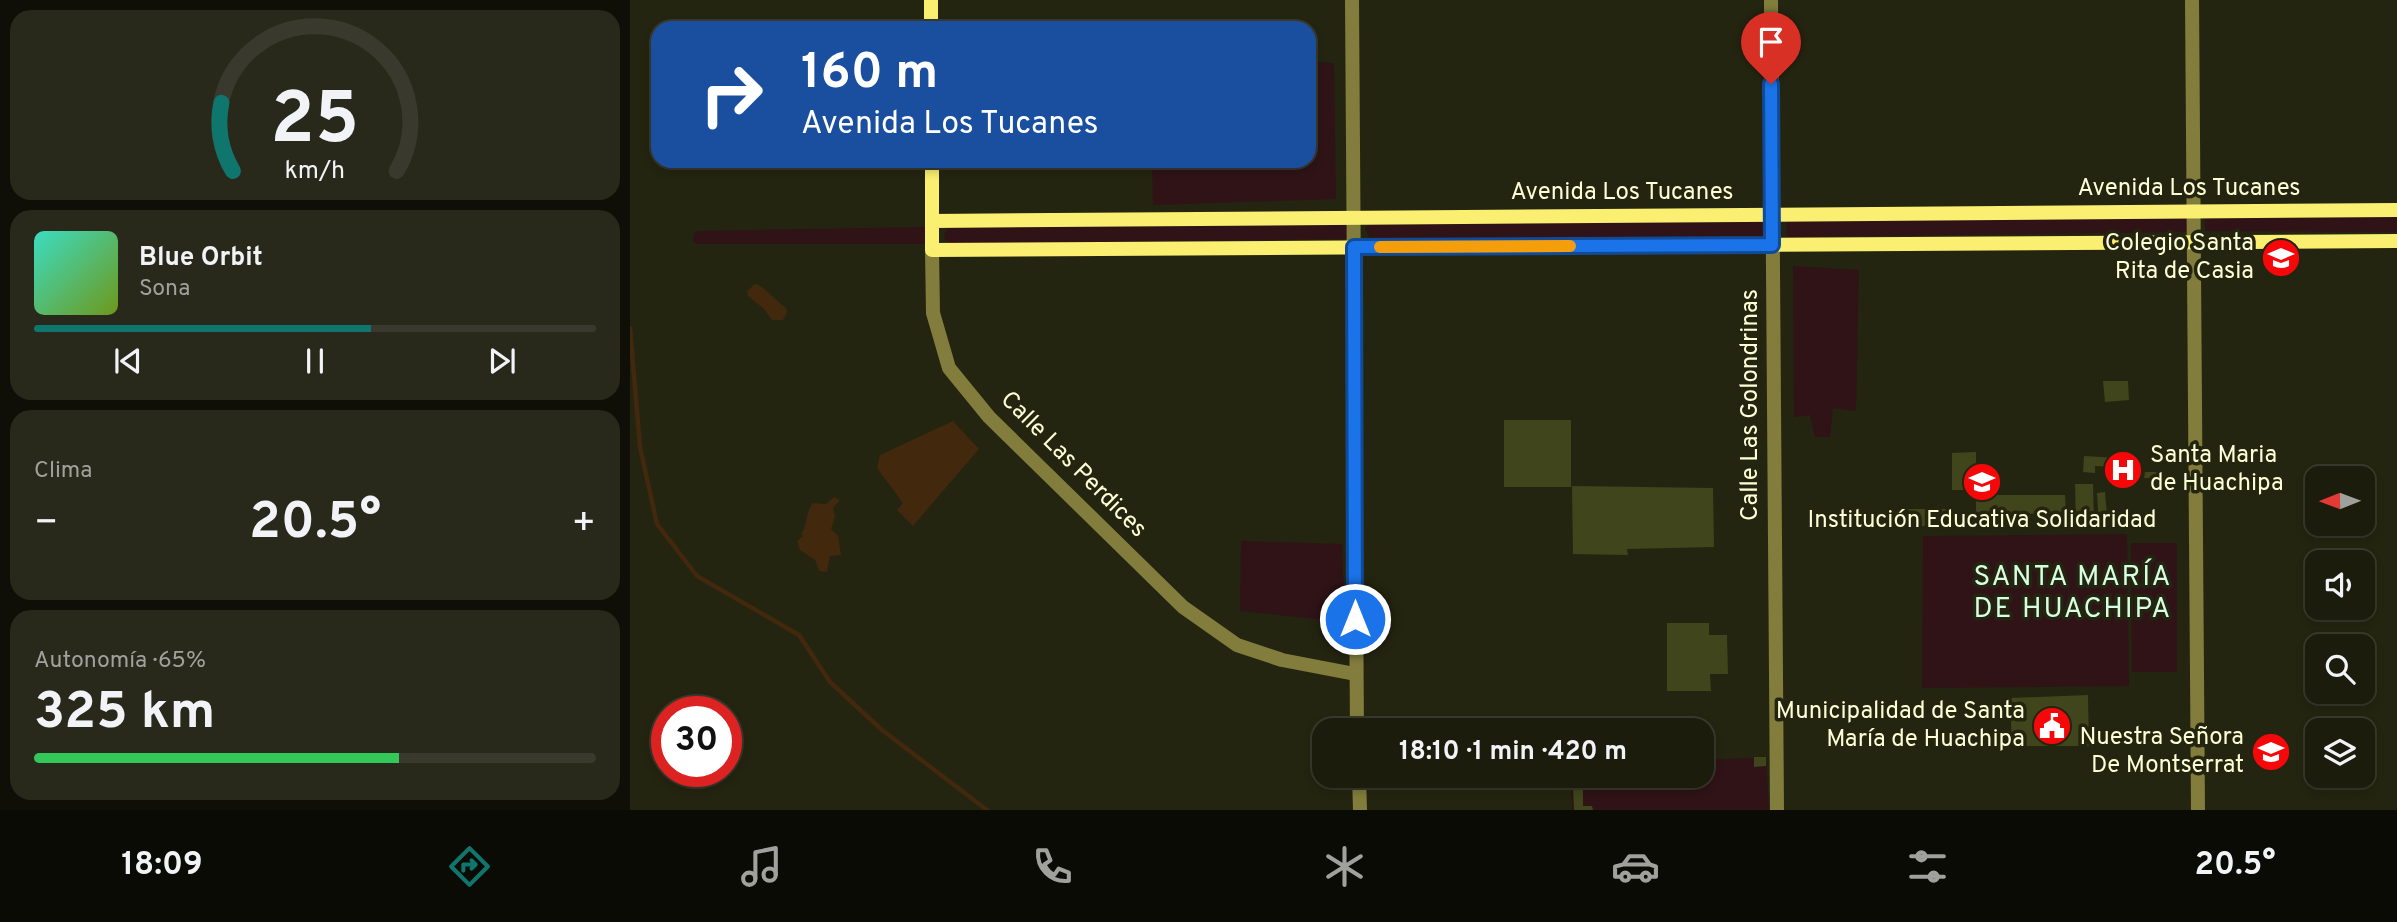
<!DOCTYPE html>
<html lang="es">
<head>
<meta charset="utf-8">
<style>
	:root { --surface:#1b1c0c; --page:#28291a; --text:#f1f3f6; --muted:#a0a19d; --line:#393a2d; --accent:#0f766e }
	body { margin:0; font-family:Overpass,sans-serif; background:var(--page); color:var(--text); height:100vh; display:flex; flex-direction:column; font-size:26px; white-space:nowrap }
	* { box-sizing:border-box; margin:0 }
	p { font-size:23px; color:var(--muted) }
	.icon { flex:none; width:38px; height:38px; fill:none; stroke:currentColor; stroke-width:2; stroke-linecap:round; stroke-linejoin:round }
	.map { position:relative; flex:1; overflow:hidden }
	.panel { display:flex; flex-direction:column; gap:10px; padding:10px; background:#0f0f07; width:630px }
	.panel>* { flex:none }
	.top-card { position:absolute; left:21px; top:21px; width:665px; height:147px; border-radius:21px; box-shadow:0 4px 10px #0003,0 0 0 2px var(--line); background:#1a4fa0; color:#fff; overflow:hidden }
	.needle { width:46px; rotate:269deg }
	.fabs { position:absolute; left:1675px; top:466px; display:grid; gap:14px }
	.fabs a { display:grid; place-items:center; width:70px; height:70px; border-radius:14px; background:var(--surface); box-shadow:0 4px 10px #0003,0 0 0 2px var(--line); font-size:35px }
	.speed { position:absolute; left:21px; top:696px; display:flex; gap:14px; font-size:35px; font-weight:700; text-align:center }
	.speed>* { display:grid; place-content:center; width:91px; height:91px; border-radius:50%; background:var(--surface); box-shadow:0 4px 10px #0003,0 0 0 2px var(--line); line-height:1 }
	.speed .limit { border:10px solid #d22; background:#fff; color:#111 }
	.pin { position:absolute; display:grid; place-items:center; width:60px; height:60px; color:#fff; margin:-72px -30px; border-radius:50% 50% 50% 0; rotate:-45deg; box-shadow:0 0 7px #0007 }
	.pin .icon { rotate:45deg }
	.me { position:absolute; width:77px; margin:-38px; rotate:0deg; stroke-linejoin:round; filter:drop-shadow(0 0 5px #0008) }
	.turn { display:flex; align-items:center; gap:24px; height:147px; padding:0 35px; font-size:32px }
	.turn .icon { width:91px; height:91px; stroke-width:2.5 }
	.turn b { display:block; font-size:49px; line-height:60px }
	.big { font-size:52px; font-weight:700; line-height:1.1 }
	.panel .widget { flex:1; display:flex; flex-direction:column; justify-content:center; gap:10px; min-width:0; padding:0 24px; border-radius:21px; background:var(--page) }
	.panel .dial { align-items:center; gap:0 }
	.dial svg { height:182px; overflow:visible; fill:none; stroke:var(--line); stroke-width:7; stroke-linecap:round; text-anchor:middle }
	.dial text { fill:var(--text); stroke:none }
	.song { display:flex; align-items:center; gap:21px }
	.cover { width:84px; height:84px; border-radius:10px; background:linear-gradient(135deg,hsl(170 70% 55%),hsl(80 70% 35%)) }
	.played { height:7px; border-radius:4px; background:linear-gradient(90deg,var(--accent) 60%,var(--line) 60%) }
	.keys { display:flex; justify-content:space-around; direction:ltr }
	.heat { display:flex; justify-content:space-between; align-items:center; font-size:38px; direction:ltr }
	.charge { height:10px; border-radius:5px; background:linear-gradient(90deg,#34c759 65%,var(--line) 0) }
	.trip { position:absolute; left:682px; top:718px; width:402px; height:70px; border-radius:21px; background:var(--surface); box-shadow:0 4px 10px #0003,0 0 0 2px var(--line); font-weight:700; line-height:70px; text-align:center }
	.tab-bar { display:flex; height:112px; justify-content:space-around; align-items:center; background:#0b0b05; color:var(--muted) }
	.tab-bar .icon { width:49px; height:49px }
	.tab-bar .selected { color:var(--accent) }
	.tab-bar b { font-size:32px; color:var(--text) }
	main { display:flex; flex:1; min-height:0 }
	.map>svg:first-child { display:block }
	.green { fill:#2f1317 }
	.water { fill:#42280c }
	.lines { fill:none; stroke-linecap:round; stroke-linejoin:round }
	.stream { stroke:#42280c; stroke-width:4.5 }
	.building { fill:#41451c }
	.street { stroke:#827d3c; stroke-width:14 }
	.secondary { stroke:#faef70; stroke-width:14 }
	.route-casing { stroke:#114b97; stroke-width:18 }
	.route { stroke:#1a73e8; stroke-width:12 }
	.slow { stroke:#f59e0b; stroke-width:12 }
	.labels { text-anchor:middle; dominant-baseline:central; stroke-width:7; stroke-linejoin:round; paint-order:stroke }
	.street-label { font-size:24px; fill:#fdfed5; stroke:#242510 }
	.poi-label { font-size:24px; fill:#fdfed5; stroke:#242510; text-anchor:end }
	.quarter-label { font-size:28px; letter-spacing:2px; fill:#d7fee1; stroke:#242510 }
</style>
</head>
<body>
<main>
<section class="panel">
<div class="widget dial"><svg viewBox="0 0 100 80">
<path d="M14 69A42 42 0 1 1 86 69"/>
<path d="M14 69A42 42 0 0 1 9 39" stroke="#0f766e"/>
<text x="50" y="56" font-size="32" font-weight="700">25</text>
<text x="50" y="72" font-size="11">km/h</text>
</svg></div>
<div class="widget">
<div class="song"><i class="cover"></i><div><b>Blue Orbit</b><p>Sona</p></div></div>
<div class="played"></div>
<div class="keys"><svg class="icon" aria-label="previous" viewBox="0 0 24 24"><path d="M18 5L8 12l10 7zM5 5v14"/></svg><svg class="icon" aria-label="pause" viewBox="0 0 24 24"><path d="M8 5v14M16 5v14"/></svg><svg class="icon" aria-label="next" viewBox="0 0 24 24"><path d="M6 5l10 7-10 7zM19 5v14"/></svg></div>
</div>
<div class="widget"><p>Clima</p>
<div class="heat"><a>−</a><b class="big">20.5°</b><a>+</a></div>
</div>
<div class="widget"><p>Autonomía · 65%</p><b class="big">325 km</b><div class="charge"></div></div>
</section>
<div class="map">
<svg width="1767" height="810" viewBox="0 0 1767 810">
	<rect width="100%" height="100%" fill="#242510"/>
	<path class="green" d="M679 61 704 63 706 199 523 205 522 161H679Z
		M1767 217V232L1575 231V220L1577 218Z
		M1557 218 1558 230 1556 232 1159 237 1156 235 1157 221Z
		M1134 221 1138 224V233L1130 237 740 239 735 228 741 224Z
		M715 224 717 225V238L713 239 321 244 315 240 314 234 319 227Z
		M295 227 298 230V241L295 244H67L63 241 64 234 67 231Z
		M1163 266 1229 270 1226 411 1203 408 1200 437H1185L1180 415 1164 417Z
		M1497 534 1499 686 1292 688 1293 536Z
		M611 541 712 544 715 622 610 611Z
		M1501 543H1547V672H1502Z
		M1136 757 1139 810H942L941 775H1073V760Z"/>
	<path class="water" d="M125 284C133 285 147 302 156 308L157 312 153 320H142L133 308 118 296 117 291Z
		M323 421 349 449 283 526 267 510 273 503 247 468 250 455Z
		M204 497 210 500 203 508 205 517 201 529 208 536 211 555 200 556 197 572 189 571 185 560 170 550 167 541 173 536 171 534C179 523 174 515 183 503L196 504Z"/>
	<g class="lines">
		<path class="stream" d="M0 328 10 447 27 524 67 576 169 635 200 682 252 730 357 810"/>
	</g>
	<path class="building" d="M1473 381H1498L1499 400 1475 402Z
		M874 420H941V487H874Z
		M1346 452V490H1322V453Z
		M1454 456 1487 458 1486 467 1465 466V473L1453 472Z
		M1515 472H1532L1533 478H1514Z
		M1445 484H1463L1464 527H1446Z
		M942 486 1083 488 1084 547 997 549 998 555 943 554Z
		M1475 492 1477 517 1491 516V525L1469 527 1467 493Z
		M1346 495H1435L1436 514 1346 513Z
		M1270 509H1319V526H1270Z
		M1037 623H1079V635H1097L1098 674H1080L1081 691H1037Z
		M1458 695 1459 746H1382L1380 698Z
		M1124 757H1136V766L1124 767Z
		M943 789H953V806H962L963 810H944Z"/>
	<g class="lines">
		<path class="street" d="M722 0 727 730
			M1141 0 1147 810
			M1562 0 1568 810
			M302 250 303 313 319 368 359 417 553 607 607 645 652 660 725 674
			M729 775 730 810"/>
		<path class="secondary" d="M301 0V28
			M302 161V250L1767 241
			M302 221 1767 210"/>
	</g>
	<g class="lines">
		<g class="route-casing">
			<path id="route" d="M725 619 724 247 1142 245 1141 84"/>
		</g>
		<use href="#route" class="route"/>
		<path class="slow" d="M750 247 940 246"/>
	</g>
	<defs>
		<g id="university-disc" transform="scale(2.0125)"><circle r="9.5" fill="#f6080a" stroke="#242510"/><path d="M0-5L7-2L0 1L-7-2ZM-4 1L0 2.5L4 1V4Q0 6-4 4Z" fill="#fff"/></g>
		<g id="hospital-disc" transform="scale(2.0125)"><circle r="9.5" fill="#f6080a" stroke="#242510"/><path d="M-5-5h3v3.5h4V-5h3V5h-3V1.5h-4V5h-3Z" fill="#fff"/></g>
		<g id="school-disc" transform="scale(2.0125)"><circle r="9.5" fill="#f6080a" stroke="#242510"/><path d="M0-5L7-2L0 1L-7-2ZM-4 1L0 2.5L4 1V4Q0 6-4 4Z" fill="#fff"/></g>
		<g id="civic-disc" transform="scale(2.0125)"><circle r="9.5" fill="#f6080a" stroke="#242510"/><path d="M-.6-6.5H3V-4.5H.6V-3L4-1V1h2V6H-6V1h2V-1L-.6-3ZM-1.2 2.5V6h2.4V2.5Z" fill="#fff"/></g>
	</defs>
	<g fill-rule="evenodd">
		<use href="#university-disc" x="1651" y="258"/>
		<use href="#hospital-disc" x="1493" y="470"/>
		<use href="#school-disc" x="1352" y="482"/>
		<use href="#civic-disc" x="1422" y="726"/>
		<use href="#school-disc" x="1641" y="752"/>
	</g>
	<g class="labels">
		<g class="street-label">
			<text x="1559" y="189">Avenida Los Tucanes</text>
			<text x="992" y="193">Avenida Los Tucanes</text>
			<text transform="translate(1121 405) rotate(-90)">Calle Las Golondrinas</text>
			<text transform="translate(443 465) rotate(45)">Calle Las Perdices</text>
		</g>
		<g class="poi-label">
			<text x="1624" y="244">Colegio Santa<tspan x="1624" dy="28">Rita de Casia</tspan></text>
			<text x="1520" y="456" text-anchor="start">Santa Maria<tspan x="1520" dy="28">de Huachipa</tspan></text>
			<text x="1352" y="521" text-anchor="middle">Institución Educativa Solidaridad</text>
			<text x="1395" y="712">Municipalidad de Santa<tspan x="1395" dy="28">María de Huachipa</tspan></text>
			<text x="1614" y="738">Nuestra Señora<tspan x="1614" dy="28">De Montserrat</tspan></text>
		</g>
		<g class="quarter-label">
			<text x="1443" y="578">SANTA MARÍA<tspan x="1443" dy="32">DE HUACHIPA</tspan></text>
		</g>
	</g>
</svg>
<div class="fabs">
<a><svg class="needle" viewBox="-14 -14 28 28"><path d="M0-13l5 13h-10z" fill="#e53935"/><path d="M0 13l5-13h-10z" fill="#a0a19d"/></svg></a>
<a><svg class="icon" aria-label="sound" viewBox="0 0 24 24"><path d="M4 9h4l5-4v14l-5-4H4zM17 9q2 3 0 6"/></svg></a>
<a><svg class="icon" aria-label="search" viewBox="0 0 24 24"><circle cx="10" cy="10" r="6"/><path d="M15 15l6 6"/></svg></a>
<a><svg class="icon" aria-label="layers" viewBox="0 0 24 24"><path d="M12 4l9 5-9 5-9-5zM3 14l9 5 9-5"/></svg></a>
</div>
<div class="speed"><div class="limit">30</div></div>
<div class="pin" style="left:1141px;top:84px;background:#d93025"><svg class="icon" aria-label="arrive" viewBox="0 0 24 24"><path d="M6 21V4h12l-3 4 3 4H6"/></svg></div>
<svg class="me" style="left:725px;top:619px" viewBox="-20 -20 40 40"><circle r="17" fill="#1a73e8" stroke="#fff" stroke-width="3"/><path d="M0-11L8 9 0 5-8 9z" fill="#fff"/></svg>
<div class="trip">18:10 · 1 min · 420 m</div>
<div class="top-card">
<div class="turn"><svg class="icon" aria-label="right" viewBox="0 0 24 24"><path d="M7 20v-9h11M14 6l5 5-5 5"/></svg><div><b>160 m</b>Avenida Los Tucanes</div></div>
</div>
</div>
</main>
<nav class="tab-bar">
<b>18:09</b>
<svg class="icon selected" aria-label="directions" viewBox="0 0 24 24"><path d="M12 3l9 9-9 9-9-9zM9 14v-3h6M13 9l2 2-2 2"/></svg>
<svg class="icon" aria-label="music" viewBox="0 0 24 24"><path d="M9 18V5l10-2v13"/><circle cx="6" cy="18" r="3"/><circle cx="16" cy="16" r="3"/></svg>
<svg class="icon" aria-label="phone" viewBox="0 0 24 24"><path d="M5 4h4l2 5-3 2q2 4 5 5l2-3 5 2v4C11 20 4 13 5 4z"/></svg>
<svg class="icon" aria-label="climate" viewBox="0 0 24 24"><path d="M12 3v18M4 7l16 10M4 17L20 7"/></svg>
<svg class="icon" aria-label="car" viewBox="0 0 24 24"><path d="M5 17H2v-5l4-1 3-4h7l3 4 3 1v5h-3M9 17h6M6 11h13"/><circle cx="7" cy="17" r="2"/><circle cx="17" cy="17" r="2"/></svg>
<svg class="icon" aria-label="filters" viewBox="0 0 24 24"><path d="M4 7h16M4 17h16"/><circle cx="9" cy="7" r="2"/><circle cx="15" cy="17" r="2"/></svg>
<b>20.5°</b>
</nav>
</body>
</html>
